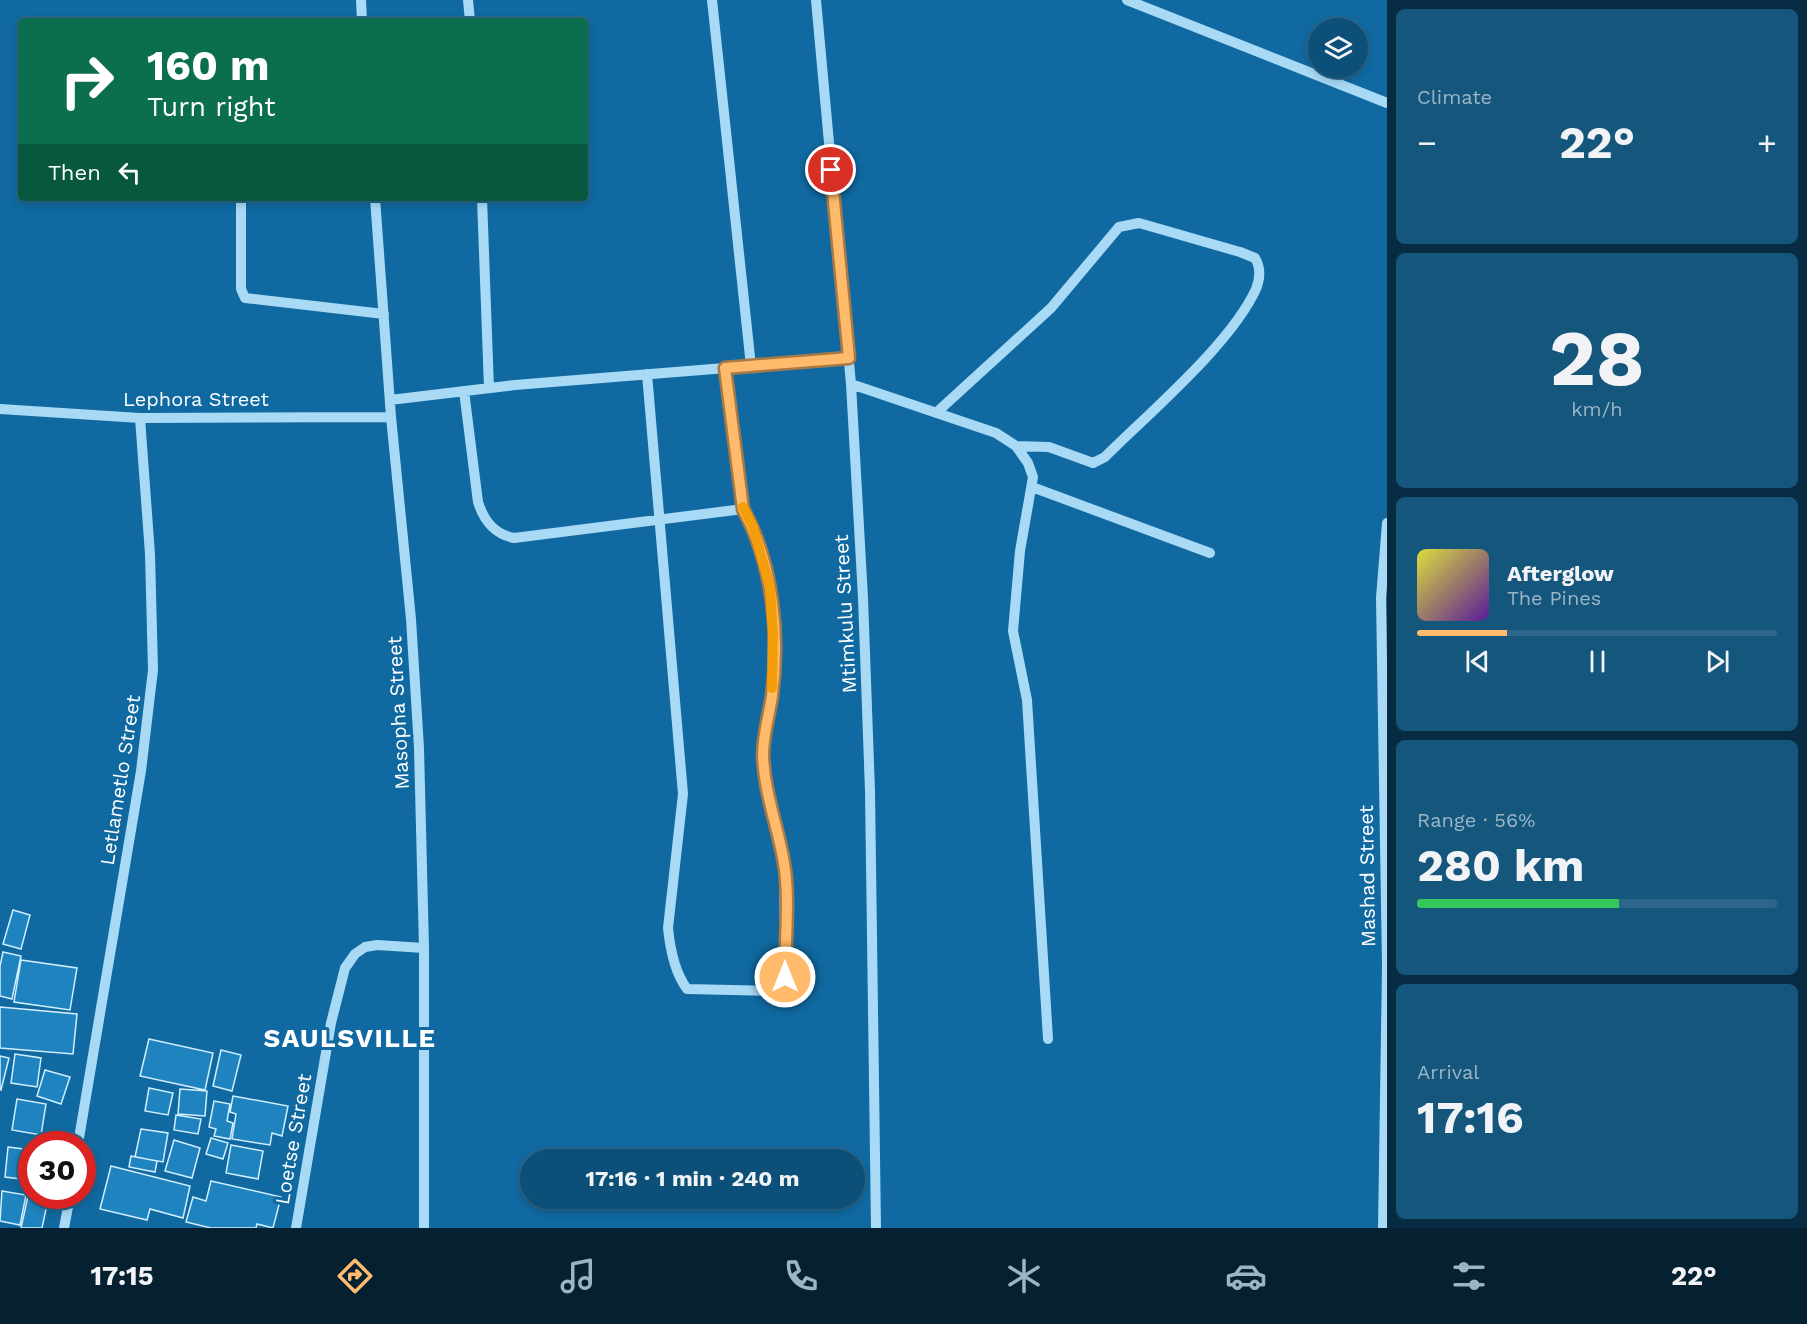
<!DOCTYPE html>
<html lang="en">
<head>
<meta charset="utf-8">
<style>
	:root { --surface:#0c4f78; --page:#15567d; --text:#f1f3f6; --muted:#9ab5c6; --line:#2c668a; --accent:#ffba6c }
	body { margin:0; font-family:"Work Sans",sans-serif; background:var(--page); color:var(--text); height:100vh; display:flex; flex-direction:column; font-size:22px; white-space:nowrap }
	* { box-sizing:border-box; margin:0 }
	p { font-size:20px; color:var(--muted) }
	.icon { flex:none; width:33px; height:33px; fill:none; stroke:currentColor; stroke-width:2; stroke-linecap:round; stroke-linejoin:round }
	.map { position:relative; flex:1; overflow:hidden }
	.panel { display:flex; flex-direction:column; gap:9px; padding:9px; background:#072b42; width:420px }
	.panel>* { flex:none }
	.hud { position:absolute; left:18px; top:18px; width:570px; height:183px; border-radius:6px; box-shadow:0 3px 9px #0003,0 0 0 2px var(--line); background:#0b6e4f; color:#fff; overflow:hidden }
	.tools { position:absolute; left:1308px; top:18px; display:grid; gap:12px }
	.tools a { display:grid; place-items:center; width:60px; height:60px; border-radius:50%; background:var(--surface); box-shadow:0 3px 9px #0003,0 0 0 2px var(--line); font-size:30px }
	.speed { position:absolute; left:18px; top:1131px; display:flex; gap:12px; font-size:30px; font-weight:700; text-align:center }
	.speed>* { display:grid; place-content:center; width:78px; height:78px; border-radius:50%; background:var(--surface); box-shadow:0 3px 9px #0003,0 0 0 2px var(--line); line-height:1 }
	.speed .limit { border:9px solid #d22; background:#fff; color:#111 }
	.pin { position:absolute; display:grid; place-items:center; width:51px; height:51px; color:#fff; margin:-26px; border:3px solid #fff; border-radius:50%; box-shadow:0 2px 6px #0007 }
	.me { position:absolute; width:66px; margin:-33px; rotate:0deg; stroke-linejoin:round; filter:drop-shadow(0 0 4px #0008) }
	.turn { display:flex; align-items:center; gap:21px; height:126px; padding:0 30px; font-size:27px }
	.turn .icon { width:78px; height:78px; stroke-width:2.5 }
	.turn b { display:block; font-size:42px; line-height:51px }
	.then { display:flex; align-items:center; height:57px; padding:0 30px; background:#0003; gap:12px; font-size:22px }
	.big { font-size:45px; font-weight:700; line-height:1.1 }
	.panel .widget { flex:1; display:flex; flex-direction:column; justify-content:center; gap:9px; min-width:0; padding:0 21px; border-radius:9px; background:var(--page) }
	.panel .dial { align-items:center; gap:0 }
	.dial b { font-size:78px; line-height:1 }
	.song { display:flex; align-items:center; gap:18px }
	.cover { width:72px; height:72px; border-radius:9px; background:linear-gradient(135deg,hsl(60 70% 55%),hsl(270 70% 35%)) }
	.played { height:6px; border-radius:3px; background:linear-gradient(90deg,var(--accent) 25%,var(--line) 25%) }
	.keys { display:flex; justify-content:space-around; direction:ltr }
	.heat { display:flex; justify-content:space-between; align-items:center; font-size:33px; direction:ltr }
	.charge { height:9px; border-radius:4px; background:linear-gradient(90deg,#34c759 56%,var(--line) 0) }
	.trip { position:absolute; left:520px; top:1149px; width:345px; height:60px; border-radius:30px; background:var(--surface); box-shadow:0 3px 9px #0003,0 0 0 2px var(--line); font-weight:700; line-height:60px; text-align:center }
	.menu { display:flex; height:96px; justify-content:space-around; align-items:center; background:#052030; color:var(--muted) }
	.menu .icon { width:42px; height:42px }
	.menu .selected { color:var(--accent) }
	.menu b { font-size:27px; color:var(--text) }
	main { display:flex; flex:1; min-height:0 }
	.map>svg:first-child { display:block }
	.building { fill:#1e83bf; stroke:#d1eefe; stroke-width:1.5 }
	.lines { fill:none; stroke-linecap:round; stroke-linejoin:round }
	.minor { stroke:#a8d9f5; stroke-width:10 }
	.route-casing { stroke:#a67946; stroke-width:15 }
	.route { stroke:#ffba6c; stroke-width:10 }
	.slow { stroke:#f59e0b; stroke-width:10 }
	.labels { text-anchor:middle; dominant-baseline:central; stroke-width:6; stroke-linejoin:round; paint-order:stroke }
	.street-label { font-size:20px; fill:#fff; stroke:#1069a0 }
	.district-label { font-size:26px; font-weight:bold; letter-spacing:1.5px; fill:#fff; stroke:#1069a0 }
</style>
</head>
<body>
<main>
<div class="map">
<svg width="1387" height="1228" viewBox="0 0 1387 1228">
	<rect width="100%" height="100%" fill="#1069a0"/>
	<path class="building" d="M13 910 30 915 21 949 3 944Z
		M3 952 21 956 12 999 0 996V966Z
		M21 960 77 968 70 1010 14 1002Z
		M0 1007 77 1014 73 1054 0 1048Z
		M149 1039 213 1053 205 1090 140 1076Z
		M221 1050 241 1055 232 1091 213 1086Z
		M15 1054 41 1058 37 1087 11 1083Z
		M0 1056 9 1058 1 1090 0 1089Z
		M45 1070 70 1077 61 1104 37 1096Z
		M149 1088 173 1093 168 1115 145 1111Z
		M180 1089 207 1091 205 1116 178 1114Z
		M233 1096 288 1106 282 1136 272 1133 270 1145 232 1139 236 1114 230 1112Z
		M17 1099 46 1104 41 1135 12 1130Z
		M214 1101 230 1104 227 1121 233 1123 230 1139 214 1136 216 1129 209 1127Z
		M176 1115 201 1119 198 1134 174 1130Z
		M141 1129 168 1133 163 1162 135 1157Z
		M211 1138 228 1143 223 1159 206 1154Z
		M174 1140 200 1148 192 1178 165 1171Z
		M231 1145 263 1151 258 1179 226 1173Z
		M8 1147 32 1150V1192L28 1191 29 1180 5 1177Z
		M131 1156 157 1161 155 1172 129 1167Z
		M111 1166 190 1186 183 1218 150 1209 147 1220 100 1209Z
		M211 1181 281 1197 273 1228 257 1224 256 1228H211L186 1222 193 1197 206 1201Z
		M2 1191 26 1195 20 1225 0 1221Z
		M28 1196 48 1200 42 1228H21Z"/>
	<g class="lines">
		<path class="minor" d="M361 0 362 21
			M468 0 470 21
			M712 0 751 366
			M816 0 851 384 863 598 870 791 876 1228
			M1127 0 1387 103
			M241 198V289L245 298 384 314
			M375 198 391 417 411 619 419 748 424 948V1228
			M482 198 489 388
			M725 368 743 509
			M851 384 996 433 1016 446 1028 463 1033 477 1020 551 1013 631 1027 700 1048 1039
			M464 391 478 502C484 521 494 534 514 538L743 509 753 527 770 587 773 635 772 695 763 755 772 816 784 862 785 977 779 986 770 991 687 989C675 973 670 948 668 928L683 794 647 374
			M390 400 515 385 849 358
			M0 409 140 418 391 417
			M936 413 1051 308 1119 227 1139 223 1240 252 1255 258C1261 268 1260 279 1256 289 1231 344 1149 413 1105 457L1093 463 1049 447 1016 446
			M1032 487 1210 553
			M78 1144 141 771 153 670 150 554 140 418
			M64 1228 70 1196
			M296 1228 331 1023 345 968 355 954 365 947 377 945 424 948
			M1383 1228 1387 966 1381 598 1387 523"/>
	</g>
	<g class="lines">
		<g class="route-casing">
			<path id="route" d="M785 977C785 940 790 899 784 863 778 827 764 792 763 755 763 735 769 716 772 696 780 635 773 563 743 509L725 368 849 358 831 170"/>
		</g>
		<use href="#route" class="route"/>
		<path class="slow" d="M743 507 753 527 770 587 773 635 772 688"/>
	</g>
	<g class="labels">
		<g class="street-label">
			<text x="196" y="399">Lephora Street</text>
			<text transform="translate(845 614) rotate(-93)">Mtimkulu Street</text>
			<text transform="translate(398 713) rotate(-93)">Masopha Street</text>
			<text transform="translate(120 780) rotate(-81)">Letlametlo Street</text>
			<text transform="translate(1367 876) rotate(-91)">Mashad Street</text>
			<text transform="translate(293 1139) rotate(-80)">Loetse Street</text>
		</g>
		<g class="district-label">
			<text x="350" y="1038">SAULSVILLE</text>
		</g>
	</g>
</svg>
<div class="tools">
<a><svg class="icon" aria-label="layers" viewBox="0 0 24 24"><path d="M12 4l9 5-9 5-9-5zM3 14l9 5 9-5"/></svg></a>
</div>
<div class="speed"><div class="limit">30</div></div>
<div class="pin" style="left:831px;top:170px;background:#d93025"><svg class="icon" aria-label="arrive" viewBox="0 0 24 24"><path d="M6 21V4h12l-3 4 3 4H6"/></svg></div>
<svg class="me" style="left:785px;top:977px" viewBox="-20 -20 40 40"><circle r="17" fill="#ffba6c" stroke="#fff" stroke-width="3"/><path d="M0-11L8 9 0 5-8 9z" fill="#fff"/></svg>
<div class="trip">17:16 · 1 min · 240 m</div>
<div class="hud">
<div class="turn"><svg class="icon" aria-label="right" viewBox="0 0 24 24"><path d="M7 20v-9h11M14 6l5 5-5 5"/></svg><div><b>160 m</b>Turn right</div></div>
<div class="then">Then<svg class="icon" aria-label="left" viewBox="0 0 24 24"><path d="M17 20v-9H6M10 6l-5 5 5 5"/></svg></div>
</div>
</div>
<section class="panel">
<div class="widget"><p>Climate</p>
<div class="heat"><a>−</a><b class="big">22°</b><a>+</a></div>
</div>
<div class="widget dial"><b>28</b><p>km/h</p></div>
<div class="widget">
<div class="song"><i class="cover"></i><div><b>Afterglow</b><p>The Pines</p></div></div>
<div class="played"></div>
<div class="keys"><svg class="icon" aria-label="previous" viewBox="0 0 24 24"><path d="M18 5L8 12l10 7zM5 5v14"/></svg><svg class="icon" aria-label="pause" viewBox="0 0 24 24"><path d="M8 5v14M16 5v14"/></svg><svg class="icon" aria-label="next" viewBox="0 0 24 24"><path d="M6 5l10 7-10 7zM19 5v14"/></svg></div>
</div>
<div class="widget"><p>Range · 56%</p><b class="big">280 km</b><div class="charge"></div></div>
<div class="widget"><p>Arrival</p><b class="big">17:16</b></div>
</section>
</main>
<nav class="menu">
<b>17:15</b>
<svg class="icon selected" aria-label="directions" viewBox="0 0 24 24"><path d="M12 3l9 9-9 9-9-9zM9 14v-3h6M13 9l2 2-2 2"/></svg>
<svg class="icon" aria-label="music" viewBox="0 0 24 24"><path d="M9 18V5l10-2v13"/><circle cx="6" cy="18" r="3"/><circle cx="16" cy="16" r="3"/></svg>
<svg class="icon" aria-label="phone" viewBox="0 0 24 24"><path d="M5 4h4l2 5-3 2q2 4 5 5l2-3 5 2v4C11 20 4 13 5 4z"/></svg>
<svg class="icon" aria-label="climate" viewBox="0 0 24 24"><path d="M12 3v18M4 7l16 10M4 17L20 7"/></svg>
<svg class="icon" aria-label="car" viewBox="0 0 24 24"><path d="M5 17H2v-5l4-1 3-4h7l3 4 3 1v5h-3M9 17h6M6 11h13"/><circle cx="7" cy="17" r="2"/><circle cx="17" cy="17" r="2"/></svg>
<svg class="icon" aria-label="filters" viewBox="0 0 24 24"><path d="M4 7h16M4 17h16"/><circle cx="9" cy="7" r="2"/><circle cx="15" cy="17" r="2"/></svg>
<b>22°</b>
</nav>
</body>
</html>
